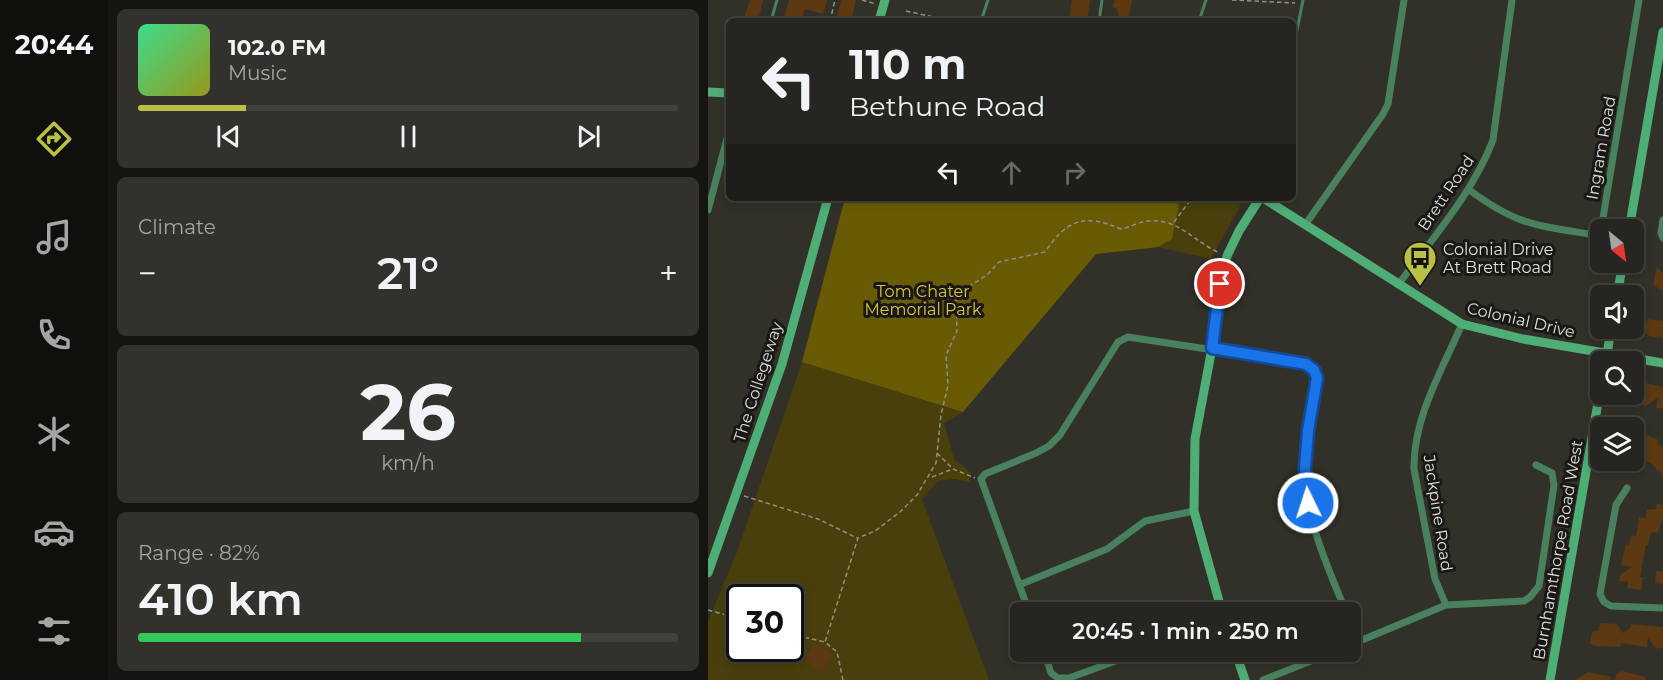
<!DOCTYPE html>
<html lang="en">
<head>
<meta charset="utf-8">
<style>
	:root { --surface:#26251f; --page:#32312c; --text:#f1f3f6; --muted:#a4a5a4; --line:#42423d; --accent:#bbc045 }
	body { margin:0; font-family:Montserrat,sans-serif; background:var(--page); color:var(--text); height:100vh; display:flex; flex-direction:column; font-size:22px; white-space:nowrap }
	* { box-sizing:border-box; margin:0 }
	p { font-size:20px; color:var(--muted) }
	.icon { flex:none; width:33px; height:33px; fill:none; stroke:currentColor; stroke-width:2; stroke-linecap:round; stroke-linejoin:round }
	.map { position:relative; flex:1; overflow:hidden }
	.details { display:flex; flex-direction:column; gap:9px; padding:9px; background:#151411; width:600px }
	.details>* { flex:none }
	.hud { position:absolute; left:18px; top:18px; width:570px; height:183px; border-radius:9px; box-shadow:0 3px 9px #0003,0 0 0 2px var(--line); background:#26251f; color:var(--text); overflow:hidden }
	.needle { width:39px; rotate:151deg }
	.buttons { position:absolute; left:882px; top:219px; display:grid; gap:12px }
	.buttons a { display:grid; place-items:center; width:54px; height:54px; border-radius:9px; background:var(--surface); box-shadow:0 3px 9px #0003,0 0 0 2px var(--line); font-size:30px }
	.speed { position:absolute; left:18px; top:584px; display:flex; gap:12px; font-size:30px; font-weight:700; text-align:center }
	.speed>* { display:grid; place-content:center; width:78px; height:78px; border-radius:50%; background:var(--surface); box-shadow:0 3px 9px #0003,0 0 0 2px var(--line); line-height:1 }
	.speed .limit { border:3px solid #111; border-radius:9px; background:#fff; color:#111 }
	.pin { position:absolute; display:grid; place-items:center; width:51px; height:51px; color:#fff; margin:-26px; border:3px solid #fff; border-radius:50%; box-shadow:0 2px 6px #0007 }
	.me { position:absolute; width:66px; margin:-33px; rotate:356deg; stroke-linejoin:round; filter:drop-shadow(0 0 4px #0008) }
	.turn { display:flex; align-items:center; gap:21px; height:126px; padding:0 24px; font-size:27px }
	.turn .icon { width:78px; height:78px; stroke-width:2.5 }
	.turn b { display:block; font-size:42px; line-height:51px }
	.lanes { display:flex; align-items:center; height:57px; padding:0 24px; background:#0003; justify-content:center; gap:30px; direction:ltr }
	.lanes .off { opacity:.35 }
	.big { font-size:45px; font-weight:600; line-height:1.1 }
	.details .tile { flex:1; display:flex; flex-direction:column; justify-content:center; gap:9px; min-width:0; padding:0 21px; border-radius:9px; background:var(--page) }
	.details .dial { align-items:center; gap:0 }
	.dial b { font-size:78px; line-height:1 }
	.song { display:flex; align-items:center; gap:18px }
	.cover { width:72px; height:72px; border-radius:9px; background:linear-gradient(135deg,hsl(150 70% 55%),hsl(60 70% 35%)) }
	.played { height:6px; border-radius:3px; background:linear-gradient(90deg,var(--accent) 20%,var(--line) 20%) }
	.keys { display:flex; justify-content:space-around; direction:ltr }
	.heat { display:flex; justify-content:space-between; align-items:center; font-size:33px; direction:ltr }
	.charge { height:9px; border-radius:4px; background:linear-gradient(90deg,#34c759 82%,var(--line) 0) }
	.trip { position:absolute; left:302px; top:602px; width:351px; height:60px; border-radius:9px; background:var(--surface); box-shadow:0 3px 9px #0003,0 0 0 2px var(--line); font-weight:600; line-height:60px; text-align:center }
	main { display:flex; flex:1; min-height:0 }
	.dock { display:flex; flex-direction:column; width:108px; justify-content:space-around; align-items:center; background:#0f0f0c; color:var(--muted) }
	.dock .icon { width:42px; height:42px }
	.dock .current { color:var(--accent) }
	.dock b { font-size:27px; color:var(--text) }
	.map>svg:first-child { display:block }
	.green { fill:#483f0a; fill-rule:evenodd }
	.forest { fill:#685b04 }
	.building { fill:#5c3813 }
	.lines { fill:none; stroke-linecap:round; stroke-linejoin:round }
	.path { stroke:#8f8e88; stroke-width:1.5; stroke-dasharray:4.5 3; stroke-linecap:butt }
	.lane { stroke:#49815e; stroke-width:3 }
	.street { stroke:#49815e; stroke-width:7 }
	.secondary { stroke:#4fad76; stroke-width:9 }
	.route-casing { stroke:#114b97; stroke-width:15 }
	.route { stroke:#1a73e8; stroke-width:10 }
	.labels { text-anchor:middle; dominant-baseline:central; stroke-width:6; stroke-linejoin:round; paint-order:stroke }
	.street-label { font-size:16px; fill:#e0dfdb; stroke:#191815 }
	.poi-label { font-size:16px; fill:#e0dfdb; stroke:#191815; text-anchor:start }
	.park-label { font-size:16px; fill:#dbc53e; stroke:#191815 }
</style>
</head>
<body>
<main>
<nav class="dock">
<b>20:44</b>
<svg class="icon current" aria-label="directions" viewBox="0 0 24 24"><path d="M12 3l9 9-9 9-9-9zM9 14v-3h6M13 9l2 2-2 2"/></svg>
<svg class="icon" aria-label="music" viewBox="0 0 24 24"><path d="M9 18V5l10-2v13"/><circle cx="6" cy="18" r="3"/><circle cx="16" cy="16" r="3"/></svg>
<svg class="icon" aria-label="phone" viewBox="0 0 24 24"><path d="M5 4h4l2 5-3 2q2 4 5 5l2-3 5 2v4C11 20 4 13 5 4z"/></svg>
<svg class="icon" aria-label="climate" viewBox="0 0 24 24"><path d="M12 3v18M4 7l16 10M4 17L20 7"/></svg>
<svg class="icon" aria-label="car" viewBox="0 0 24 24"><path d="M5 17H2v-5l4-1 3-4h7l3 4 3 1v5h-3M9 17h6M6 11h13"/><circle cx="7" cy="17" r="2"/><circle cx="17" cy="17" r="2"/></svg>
<svg class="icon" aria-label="filters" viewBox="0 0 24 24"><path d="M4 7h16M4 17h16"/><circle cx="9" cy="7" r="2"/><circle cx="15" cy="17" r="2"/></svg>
</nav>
<section class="details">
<div class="tile">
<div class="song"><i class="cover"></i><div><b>102.0 FM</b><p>Music</p></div></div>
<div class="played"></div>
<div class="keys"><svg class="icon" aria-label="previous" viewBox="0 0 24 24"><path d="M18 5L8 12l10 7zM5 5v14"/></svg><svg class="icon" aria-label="pause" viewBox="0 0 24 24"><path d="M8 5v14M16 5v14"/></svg><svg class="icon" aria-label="next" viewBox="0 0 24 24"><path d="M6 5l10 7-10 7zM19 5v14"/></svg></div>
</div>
<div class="tile"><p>Climate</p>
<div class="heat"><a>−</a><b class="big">21°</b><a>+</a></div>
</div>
<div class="tile dial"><b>26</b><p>km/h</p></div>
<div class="tile"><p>Range · 82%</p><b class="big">410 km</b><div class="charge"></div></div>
</section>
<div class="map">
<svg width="955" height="680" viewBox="0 0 955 680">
	<rect width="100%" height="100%" fill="#323129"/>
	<path class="green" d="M137 198H459L471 204 476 198H527L532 201 533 204 503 259 450 247 388 254 255 412 236 423 246 459 263 473 262 482 246 479 230 481 214 499 281 680H0V622L29 552 94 362ZM32 597H82V648H32Z"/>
	<path class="forest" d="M137 198H459L471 204 464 239 450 247 388 254 255 412 94 362Z"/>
	<path class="building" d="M42 0H55L50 21H35Z
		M81 0H119L115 14 97 9 93 21H75Z
		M133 0H148L143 21H128Z
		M364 0H382L379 21H361Z
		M407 0H424L420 21H411L409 8 405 7Z
		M949 267 955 274V291L945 285Z
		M939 319 955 321V338L941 336 937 332Z
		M938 383 955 387V409L948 408 950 397 937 407 929 400 931 388 937 390Z
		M926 430 951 440 949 443 955 447V476L944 464 926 454Z
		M949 504 955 505V518L950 533 943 532 940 545H938L932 577H935L933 590 919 588 920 582 911 581 912 575 924 567 913 565 918 544 921 545 923 535 928 536 931 517 938 518 939 510 948 509Z
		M948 571 955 572V584L947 583Z
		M892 623 909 624 915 633 922 628 923 624 955 627V647L948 649 940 638 939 647 913 643 912 647 887 646 882 644 884 632 891 630Z
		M106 643 125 654 114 672 96 661Z
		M914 671 938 677 937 680H907L908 675Z
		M880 672 903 677 902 680H867Z"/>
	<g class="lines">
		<path class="path" d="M154 0 168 4
			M524 0 587 3
			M198 11 244 21
			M122 21 127 0
			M466 222 484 198
			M229 453 245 469 267 478
			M224 477 245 469
			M36 496 110 519 149 538
			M0 610 32 619
			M82 634 117 642
			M75 656 99 639
			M135 680 129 652 117 642 150 538 167 531 192 512 209 495 228 463 233 415 240 385 238 355 249 331 248 298 254 291 279 275 291 262 337 252C360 218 377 214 413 229 422 227 431 222 440 221 471 218 486 242 512 253"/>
		<path class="lane" d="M63 21 69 0
			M273 21 280 0
			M391 21 394 0
			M491 21 498 0
			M585 50 595 0"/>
		<path class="street" d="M760 189C807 224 825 225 881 234L890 232 894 224 931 0
			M0 210 21 131
			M955 220 953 233 955 238
			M597 225 675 114 680 104 696 0
			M690 285C723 240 765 193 785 140L804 0
			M919 488 908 505 892 594 896 602 903 606 955 608
			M311 585 399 549 437 521 486 511
			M738 605 727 579 706 469C705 418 734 370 754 324
			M321 612 273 479 277 474 328 453 341 446 352 435 410 342 420 337 598 364 606 370 609 378C606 408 598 436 598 466 596 517 619 565 638 612
			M642 623 650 642
			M642 645 738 605 816 601 822 597 831 586 846 485 844 473 828 465
			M336 651 343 673 350 678H361L435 651
			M555 680 628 651"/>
		<path class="secondary" d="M171 21 177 0
			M0 92 21 93
			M555 198 754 324 815 339 955 363
			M921 230 955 32
			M909 296 915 262
			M898 362 903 328
			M0 573 74 364 120 198
			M514 612 486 511 487 439 504 348 512 284 519 256 531 231 552 198
			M527 651 537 680
			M842 680 892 391"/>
	</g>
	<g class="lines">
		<g class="route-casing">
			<path id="route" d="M512 284 504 348 598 364 606 370 609 378 600 431 597 468 600 503"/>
		</g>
		<use href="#route" class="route"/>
	</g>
	<defs>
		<g id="bus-pin" transform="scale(1.725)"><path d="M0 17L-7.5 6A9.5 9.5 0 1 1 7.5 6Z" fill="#bbc045" stroke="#191815"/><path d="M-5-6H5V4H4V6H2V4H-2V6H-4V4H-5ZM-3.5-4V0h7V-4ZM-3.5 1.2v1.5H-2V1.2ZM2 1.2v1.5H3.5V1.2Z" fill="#111"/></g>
	</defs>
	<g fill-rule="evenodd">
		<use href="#bus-pin" x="712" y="258"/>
	</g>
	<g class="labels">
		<g class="street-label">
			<text transform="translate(893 148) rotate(-80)">Ingram Road</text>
			<text transform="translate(738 193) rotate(-56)">Brett Road</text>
			<text transform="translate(813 320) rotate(13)">Colonial Drive</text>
			<text transform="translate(50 382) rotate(-72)">The Collegeway</text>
			<text transform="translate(730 513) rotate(81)">Jackpine Road</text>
			<text transform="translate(850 550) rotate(-80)">Burnhamthorpe Road West</text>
		</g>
		<g class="poi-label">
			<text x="735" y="249">Colonial Drive<tspan x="735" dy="18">At Brett Road</tspan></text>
		</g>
		<g class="park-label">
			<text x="215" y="291">Tom Chater<tspan x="215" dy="18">Memorial Park</tspan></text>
		</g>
	</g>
</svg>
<div class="buttons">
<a><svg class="needle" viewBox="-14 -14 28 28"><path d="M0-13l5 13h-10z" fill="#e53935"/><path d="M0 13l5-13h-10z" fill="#a4a5a4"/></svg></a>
<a><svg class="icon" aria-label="sound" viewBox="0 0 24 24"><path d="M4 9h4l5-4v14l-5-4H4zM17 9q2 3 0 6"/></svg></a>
<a><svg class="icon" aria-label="search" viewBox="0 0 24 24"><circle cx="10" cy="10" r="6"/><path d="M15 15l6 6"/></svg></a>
<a><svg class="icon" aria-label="layers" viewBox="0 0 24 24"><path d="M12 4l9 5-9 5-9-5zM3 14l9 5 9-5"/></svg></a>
</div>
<div class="speed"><div class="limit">30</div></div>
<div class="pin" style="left:512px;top:284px;background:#d93025"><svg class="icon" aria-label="arrive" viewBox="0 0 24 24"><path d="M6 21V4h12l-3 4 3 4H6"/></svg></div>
<svg class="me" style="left:600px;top:503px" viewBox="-20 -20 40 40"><circle r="17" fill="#1a73e8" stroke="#fff" stroke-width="3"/><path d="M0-11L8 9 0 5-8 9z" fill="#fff"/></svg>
<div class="trip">20:45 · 1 min · 250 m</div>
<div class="hud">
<div class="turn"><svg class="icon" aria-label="left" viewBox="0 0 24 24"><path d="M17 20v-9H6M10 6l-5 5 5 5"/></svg><div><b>110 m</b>Bethune Road</div></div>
<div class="lanes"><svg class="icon" aria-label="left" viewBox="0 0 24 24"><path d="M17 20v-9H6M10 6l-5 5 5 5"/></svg><svg class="icon off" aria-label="ahead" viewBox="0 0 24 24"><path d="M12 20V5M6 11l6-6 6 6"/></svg><svg class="icon off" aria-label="right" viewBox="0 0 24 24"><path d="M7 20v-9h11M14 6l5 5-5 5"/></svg></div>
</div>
</div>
</main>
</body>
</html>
